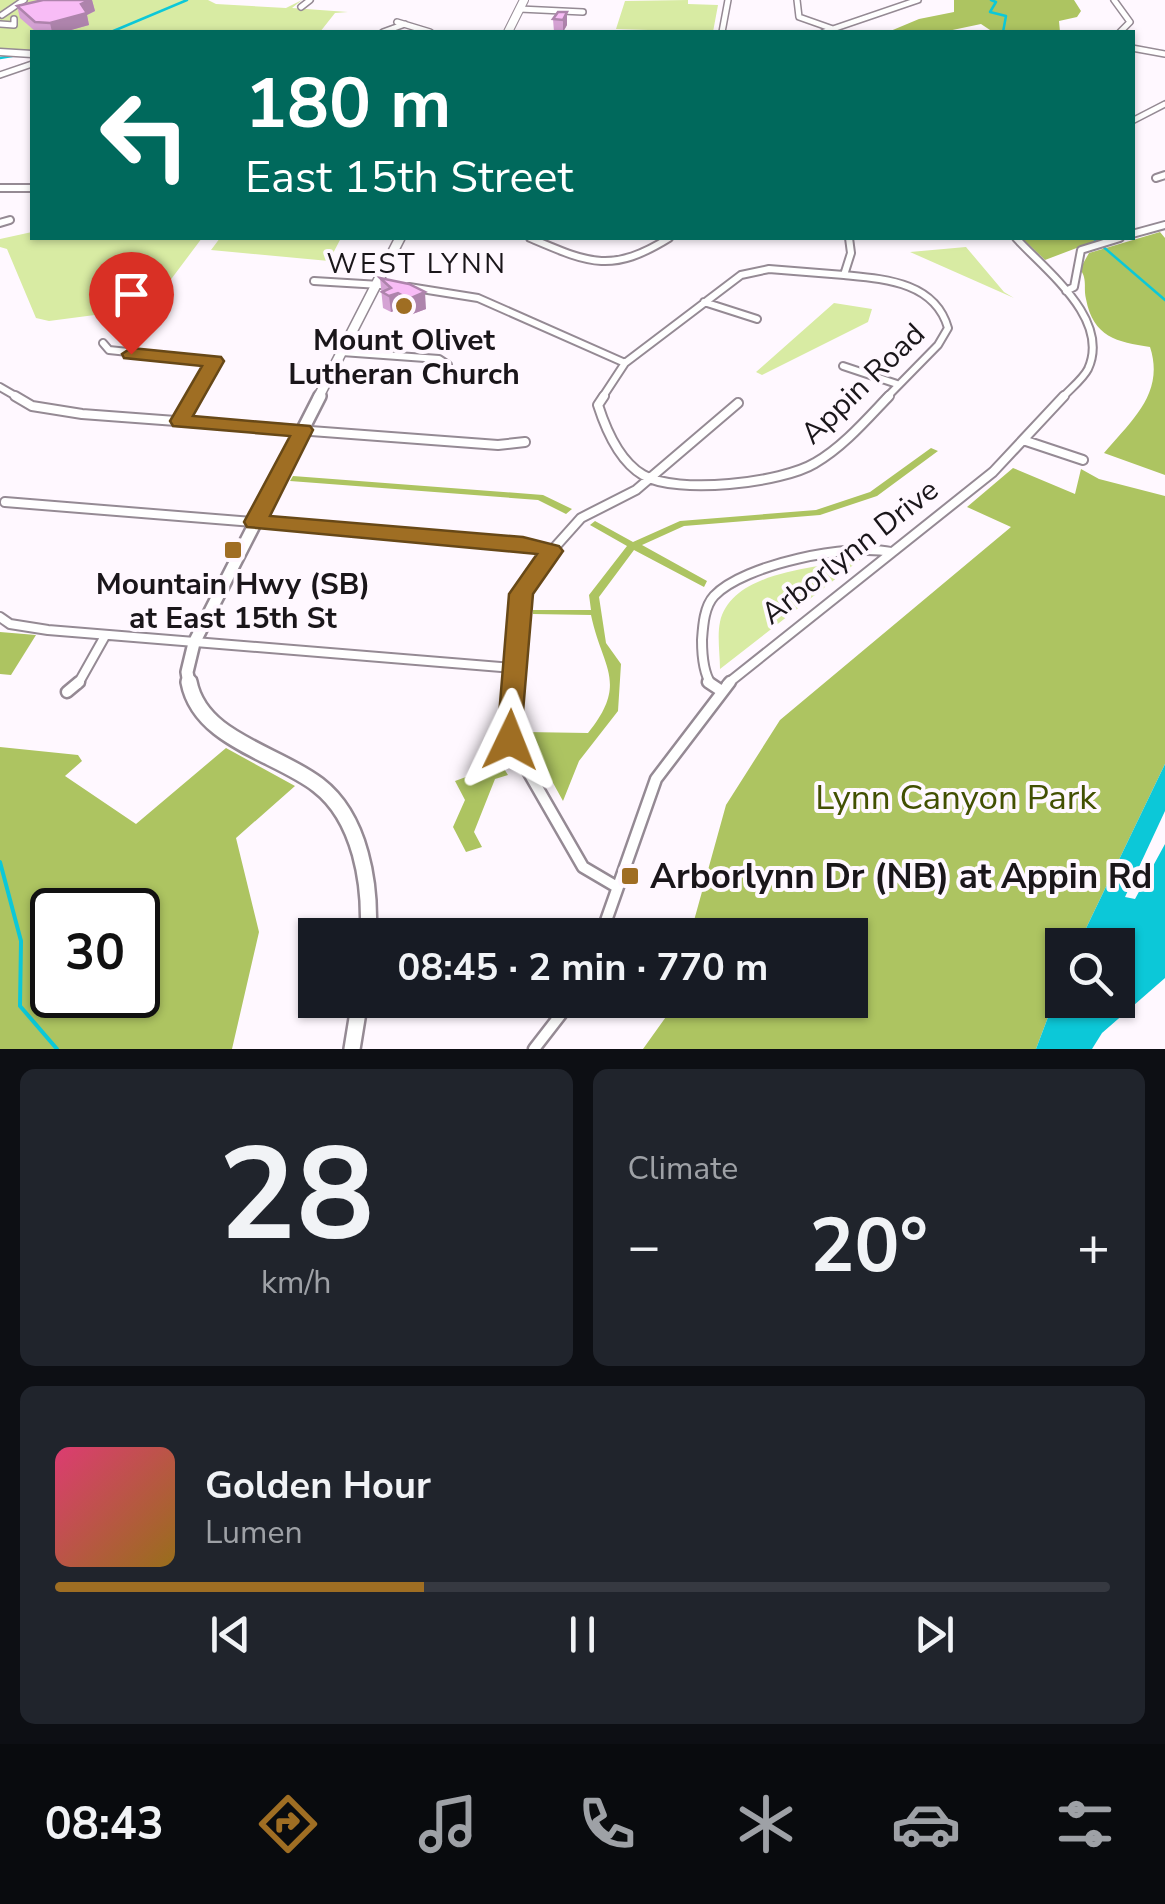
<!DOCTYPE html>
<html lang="en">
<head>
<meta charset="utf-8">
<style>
	:root { --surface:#171b24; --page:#20242c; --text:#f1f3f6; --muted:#9ea1a6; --line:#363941; --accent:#9f6e23 }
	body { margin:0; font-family:"Nunito Sans",sans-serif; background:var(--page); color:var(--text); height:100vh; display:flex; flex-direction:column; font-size:38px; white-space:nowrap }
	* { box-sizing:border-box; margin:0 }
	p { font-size:32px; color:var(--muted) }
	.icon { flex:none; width:55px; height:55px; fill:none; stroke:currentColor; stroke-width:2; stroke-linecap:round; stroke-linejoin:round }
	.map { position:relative; height:1049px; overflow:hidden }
	.sheet { display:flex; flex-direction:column; gap:20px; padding:20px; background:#0d0f14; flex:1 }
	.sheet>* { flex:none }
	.top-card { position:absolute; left:30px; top:30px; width:1105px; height:210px; border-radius:0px; box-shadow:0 2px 8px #0004; background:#00695c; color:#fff; overflow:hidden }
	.fabs { position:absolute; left:1045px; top:928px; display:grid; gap:20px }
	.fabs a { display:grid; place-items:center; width:90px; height:90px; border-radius:0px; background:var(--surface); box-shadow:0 2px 8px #0004; font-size:50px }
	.speed { position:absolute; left:30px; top:888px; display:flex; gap:20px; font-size:50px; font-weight:700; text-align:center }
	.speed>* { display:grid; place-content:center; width:130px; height:130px; border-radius:50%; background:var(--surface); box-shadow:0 2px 8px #0004; line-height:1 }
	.speed .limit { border:5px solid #111; border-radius:15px; background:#fff; color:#111 }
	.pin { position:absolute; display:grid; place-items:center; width:85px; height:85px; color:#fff; margin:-102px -42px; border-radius:50% 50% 50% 0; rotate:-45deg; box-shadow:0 0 10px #0007 }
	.pin .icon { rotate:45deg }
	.me { position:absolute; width:110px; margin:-55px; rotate:2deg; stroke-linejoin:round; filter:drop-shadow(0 0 8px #0008) }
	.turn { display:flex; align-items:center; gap:35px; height:210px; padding:0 50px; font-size:45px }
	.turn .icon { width:130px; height:130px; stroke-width:2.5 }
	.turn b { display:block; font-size:70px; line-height:85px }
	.big { font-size:75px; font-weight:700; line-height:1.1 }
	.sheet .tile { flex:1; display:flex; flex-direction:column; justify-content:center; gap:15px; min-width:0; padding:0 35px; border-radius:15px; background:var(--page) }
	.sheet .dial { align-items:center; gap:0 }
	.dial b { font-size:130px; line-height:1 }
	.song { display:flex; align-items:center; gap:30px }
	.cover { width:120px; height:120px; border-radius:15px; background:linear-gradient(135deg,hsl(340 70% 55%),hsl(40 70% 35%)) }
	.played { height:10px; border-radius:5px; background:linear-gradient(90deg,var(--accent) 35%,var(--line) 35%) }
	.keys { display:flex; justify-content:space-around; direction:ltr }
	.heat { display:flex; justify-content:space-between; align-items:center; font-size:55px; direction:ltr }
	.sheet .tiles { flex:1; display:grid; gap:20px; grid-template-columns:1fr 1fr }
	.tile:last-child { grid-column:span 2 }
	.trip { position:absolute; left:298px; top:918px; width:570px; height:100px; border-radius:0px; background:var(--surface); box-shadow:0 2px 8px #0004; font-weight:700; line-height:100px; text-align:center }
	.menu { display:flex; height:160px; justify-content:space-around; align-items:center; background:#090b0e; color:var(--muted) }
	.menu .icon { width:70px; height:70px }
	.menu .on { color:var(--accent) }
	.menu b { font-size:45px; color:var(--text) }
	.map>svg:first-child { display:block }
	.green { fill:#d8eba3 }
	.forest { fill:#adc461; fill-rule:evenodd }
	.water { fill:#0cc8d8 }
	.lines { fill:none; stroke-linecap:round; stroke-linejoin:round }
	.stream-far1 { stroke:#0cc8d8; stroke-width:2.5 }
	.stream { stroke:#0cc8d8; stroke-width:4 }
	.minor-far3-casing { stroke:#958a94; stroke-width:8 }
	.minor-far2-casing { stroke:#958a94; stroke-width:10 }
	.minor-far1-casing { stroke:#958a94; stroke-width:12 }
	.minor-casing { stroke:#958a94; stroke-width:15 }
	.tertiary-casing { stroke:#958a94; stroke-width:9 }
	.secondary-far3-casing { stroke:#958a94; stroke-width:10 }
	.secondary-far2-casing { stroke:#958a94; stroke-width:12 }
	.secondary-far1-casing { stroke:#958a94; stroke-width:16 }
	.secondary-casing { stroke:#958a94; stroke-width:20 }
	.minor-far3 { stroke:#fff; stroke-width:5 }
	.minor-far2 { stroke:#fff; stroke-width:6 }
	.minor-far1 { stroke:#fff; stroke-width:8 }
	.minor { stroke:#fff; stroke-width:10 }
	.tertiary { stroke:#fff; stroke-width:6 }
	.secondary-far3 { stroke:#fff; stroke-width:8 }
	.secondary-far2 { stroke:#fff; stroke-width:9 }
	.secondary-far1 { stroke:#fff; stroke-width:11 }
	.secondary { stroke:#fff; stroke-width:15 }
	.wall { fill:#d5a2d4 }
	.shaded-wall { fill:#ae84ac }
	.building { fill:#f8bcf6; stroke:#ae84ac; stroke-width:2.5 }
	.route { fill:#9f6e23; stroke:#674817; stroke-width:2.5 }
	.poi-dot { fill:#9f6e23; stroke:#fff8ff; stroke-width:4 }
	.labels { text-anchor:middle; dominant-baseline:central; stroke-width:8; stroke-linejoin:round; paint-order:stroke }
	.far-neighbourhood-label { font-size:28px; letter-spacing:2.5px; fill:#1a161a; stroke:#fff8ff }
	.poi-label { font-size:30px; font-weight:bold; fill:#1a161a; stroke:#fff8ff }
	.street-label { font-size:30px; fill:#1a161a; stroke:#fff8ff }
	.near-park-label { font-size:35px; fill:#425002; stroke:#fff8ff }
	.near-poi-label { font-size:35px; font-weight:bold; fill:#1a161a; stroke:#fff8ff; text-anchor:start }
</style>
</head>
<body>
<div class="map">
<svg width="1165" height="1049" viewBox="0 0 1165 1049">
	<rect width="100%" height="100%" fill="#fff8ff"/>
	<path class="green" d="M0 0H208L216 4 286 8 302 0 292 8 348 12 335 13 320 32H32V51L0 49Z
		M688 0V4L718 5 713 32 616 29 625 1Z
		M32 232V238H202L136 326 137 318 110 313 49 321 36 318 7 249 0 247V239Z
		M220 238H341L329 261 211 250Z
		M966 247 1004 292 1014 298 910 252Z
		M834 303 872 309 868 322 762 375 756 372Z
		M861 559 720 669C720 655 717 636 720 622 732 570 818 568 861 559Z"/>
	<path class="forest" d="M954 0H1074L1081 11 1077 17 1059 21 1060 32H993L981 24 943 32H888L919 19 954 12Z
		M1160 232 1165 238V475L1104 453C1132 420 1165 393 1150 347 1117 342 1093 337 1086 299 1083 287 1088 280 1080 269L1089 253Z
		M1022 238H1103L1045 260Z
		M931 448 938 451 877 496 820 515 684 526 642 545 707 581 704 587 634 550 599 597 606 643 621 664 618 711 579 761 563 801 525 732 588 733C629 682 602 668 591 615L533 614V610H591L589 595 627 546 590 525 595 521 633 542 680 521 816 510 870 492Z
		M1013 468 1075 494 1081 469 1099 479 1165 496V764L1078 945H1062V980L1036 1049H643L668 1014 672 1000H850V935H690L726 805 780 720 1011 527 967 507Z
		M293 476 543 495 572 509 566 514 538 500 290 481Z
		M0 632 36 635 11 675 0 674Z
		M0 747 78 755 82 761 65 776 136 824 226 748 295 786 236 838 259 932 232 1049H0ZM52 910H138V995H52Z
		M501 764 508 775 495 779 474 832 482 847 466 852 453 827 465 800 455 781Z"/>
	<path class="water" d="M1165 764V811L1125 897 1135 899 1165 844V978L1102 1033 1092 1049H1036L1062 980V1000H1118V945H1078Z"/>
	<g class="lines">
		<path class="stream-far1" d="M991 0 996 2 990 12 1006 16 1003 32
			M111 32 187 0
			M0 58 12 56
			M1093 238 1165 300"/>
		<path class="stream" d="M0 862 21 941 20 1006 57 1049"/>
		<g class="minor-far3-casing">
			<path id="minor-far3" d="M797 0 799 17 833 29
				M1114 0 1130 22 1120 32
				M301 7 310 0
				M520 9 583 12
				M2 15 24 0
				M397 22 430 32
				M0 24 14 25V19
				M383 32 405 24
				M722 32 728 0
				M824 32 918 0
				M1132 48 1165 54
				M0 75 32 64
				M1132 121 1165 104"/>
		</g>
		<g class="minor-far2-casing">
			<path id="minor-far2" d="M1156 178 1165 175
				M0 188H32
				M0 223 10 220
				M1132 234 1165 225
				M530 238C589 263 611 274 669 238
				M1016 238C1046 271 1111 319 1088 369 1083 379 1070 389 1062 398
				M844 275C885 279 935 282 948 328L938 345 886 398
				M844 275 851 253 849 238
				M314 281 380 285
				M409 287 478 298 625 363
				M1066 291 1074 287 1081 250 1120 238
				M704 302 757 319
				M103 343 109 350 214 361 193 398
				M342 352 439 359 448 365 445 374
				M843 366 897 384
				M0 387 19 398
				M602 398 625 363 741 275 769 269 844 275"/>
		</g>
		<g class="minor-far1-casing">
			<path id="minor-far1" d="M15 396 32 406 82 414 498 445 525 442
				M604 396 598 405C606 430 619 461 643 475 677 495 782 483 815 463 843 447 867 419 889 396
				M180 421 194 396
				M1023 440 1083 460
				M5 502 523 544 551 551
				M0 617 10 624 48 630 514 668
				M78 684 105 636
				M514 684 521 594 530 575 581 518 636 490 738 403
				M711 684C703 672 702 655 702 640 703 626 704 607 714 596 744 564 850 543 891 552
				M727 684 993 472 1064 396"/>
		</g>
		<g class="minor-casing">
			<path id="minor" d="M514 682 510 740 583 867 617 887
				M708 682 720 690
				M67 692 79 682
				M601 935 656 779 730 682
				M543 1000 566 1008
				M534 1049 572 1000"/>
		</g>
		<g class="tertiary-casing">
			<path id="tertiary" d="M0 52 32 54"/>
		</g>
		<g class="secondary-far3-casing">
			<path id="secondary-far3" d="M508 32 524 0"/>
		</g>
		<g class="secondary-far2-casing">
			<path id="secondary-far2" d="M318 398 400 238"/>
		</g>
		<g class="secondary-far1-casing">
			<path id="secondary-far1" d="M189 684 187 672 194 643 320 396"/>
		</g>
		<g class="secondary-casing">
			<path id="secondary" d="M189 682C200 740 277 753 318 785 361 818 371 885 368 935
				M352 1049 360 1000"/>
		</g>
		<use href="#minor-far3" class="minor-far3"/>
		<use href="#minor-far2" class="minor-far2"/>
		<use href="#minor-far1" class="minor-far1"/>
		<use href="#minor" class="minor"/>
		<use href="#tertiary" class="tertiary"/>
		<use href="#secondary-far3" class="secondary-far3"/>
		<use href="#secondary-far2" class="secondary-far2"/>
		<use href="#secondary-far1" class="secondary-far1"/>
		<use href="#secondary" class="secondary"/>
	</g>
	<path class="wall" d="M43 0H92L95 11 87 15 89 25 64 32H36L20 18 17 6Z
		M567 12V25L563 32H554L553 19Z
		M380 278 426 309 410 315 399 309 391 312 383 308Z"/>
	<path class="shaded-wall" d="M90 0H92L95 11 87 15 89 25 64 32H52L50 23Z
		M567 12V25L563 32V20Z
		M425 292 426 309 410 315 409 299Z
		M398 293 399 309 391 312 389 296Z"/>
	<path class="building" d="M43 0H90L81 4 87 13 50 23 35 22 17 6Z
		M558 12H567L563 20 553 19Z
		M380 278 409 284 425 292 409 299 398 293 389 296 382 292 391 288Z"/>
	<path class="route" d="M131 348 221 357 224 361 193 416 310 426 313 430 270 516 523 537 559 546 563 551 533 594 520 747H501L497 740 509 594 537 554 247 527 244 522 290 436 173 426 170 421 202 366 124 358 122 354Z"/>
	<g class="poi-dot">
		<circle cx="404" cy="306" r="10"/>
		<rect x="223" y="540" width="20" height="20" rx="5"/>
		<rect x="620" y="866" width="20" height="20" rx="5"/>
	</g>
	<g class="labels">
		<g class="far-neighbourhood-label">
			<text x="417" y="264">WEST LYNN</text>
		</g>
		<g class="poi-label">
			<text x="404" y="340">Mount Olivet<tspan x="404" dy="34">Lutheran Church</tspan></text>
			<text x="233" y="584">Mountain Hwy (SB)<tspan x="233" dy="34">at East 15th St</tspan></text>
		</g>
		<g class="street-label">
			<text transform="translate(863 384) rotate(-44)">Appin Road</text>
			<text transform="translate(850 552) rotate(-38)">Arborlynn Drive</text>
		</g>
		<g class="near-park-label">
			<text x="956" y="797">Lynn Canyon Park</text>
		</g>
		<g class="near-poi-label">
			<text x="650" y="876">Arborlynn Dr (NB) at Appin Rd</text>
		</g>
	</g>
</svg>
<div class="fabs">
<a><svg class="icon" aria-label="search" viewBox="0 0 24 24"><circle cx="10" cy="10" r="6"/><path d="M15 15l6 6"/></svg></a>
</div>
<div class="speed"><div class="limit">30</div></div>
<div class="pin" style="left:131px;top:354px;background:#d93025"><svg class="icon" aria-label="arrive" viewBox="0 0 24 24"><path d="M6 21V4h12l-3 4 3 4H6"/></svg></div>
<svg class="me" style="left:510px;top:740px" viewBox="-20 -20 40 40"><path d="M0-17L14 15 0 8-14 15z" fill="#9f6e23" stroke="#fff" stroke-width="4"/></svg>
<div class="trip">08:45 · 2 min · 770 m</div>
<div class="top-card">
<div class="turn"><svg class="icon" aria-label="left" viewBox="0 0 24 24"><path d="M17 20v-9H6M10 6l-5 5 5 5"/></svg><div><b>180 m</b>East 15th Street</div></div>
</div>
</div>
<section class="sheet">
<div class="tiles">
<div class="tile dial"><b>28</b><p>km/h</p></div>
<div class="tile"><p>Climate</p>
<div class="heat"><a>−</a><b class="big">20°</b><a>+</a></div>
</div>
<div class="tile">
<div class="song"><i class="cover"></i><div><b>Golden Hour</b><p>Lumen</p></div></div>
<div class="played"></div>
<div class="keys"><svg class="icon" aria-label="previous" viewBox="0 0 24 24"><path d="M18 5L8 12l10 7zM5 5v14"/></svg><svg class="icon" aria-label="pause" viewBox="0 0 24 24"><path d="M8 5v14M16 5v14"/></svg><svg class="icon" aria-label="next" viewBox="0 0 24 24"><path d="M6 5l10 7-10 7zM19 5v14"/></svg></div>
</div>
</div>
</section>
<nav class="menu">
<b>08:43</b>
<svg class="icon on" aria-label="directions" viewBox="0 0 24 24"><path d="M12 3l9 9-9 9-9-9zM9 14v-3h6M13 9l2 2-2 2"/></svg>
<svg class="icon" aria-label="music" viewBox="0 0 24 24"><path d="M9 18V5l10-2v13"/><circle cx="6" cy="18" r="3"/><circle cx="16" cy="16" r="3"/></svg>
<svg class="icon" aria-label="phone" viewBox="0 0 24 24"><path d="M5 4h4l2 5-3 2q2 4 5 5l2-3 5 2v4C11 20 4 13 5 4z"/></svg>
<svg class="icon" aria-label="climate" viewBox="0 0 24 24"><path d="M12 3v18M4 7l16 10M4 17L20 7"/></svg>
<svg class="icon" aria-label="car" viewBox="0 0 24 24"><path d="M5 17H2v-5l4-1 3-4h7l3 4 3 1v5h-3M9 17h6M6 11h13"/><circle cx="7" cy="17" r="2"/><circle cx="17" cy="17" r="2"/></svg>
<svg class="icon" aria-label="filters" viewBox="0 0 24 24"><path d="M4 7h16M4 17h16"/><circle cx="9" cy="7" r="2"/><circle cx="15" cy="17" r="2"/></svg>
</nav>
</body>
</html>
